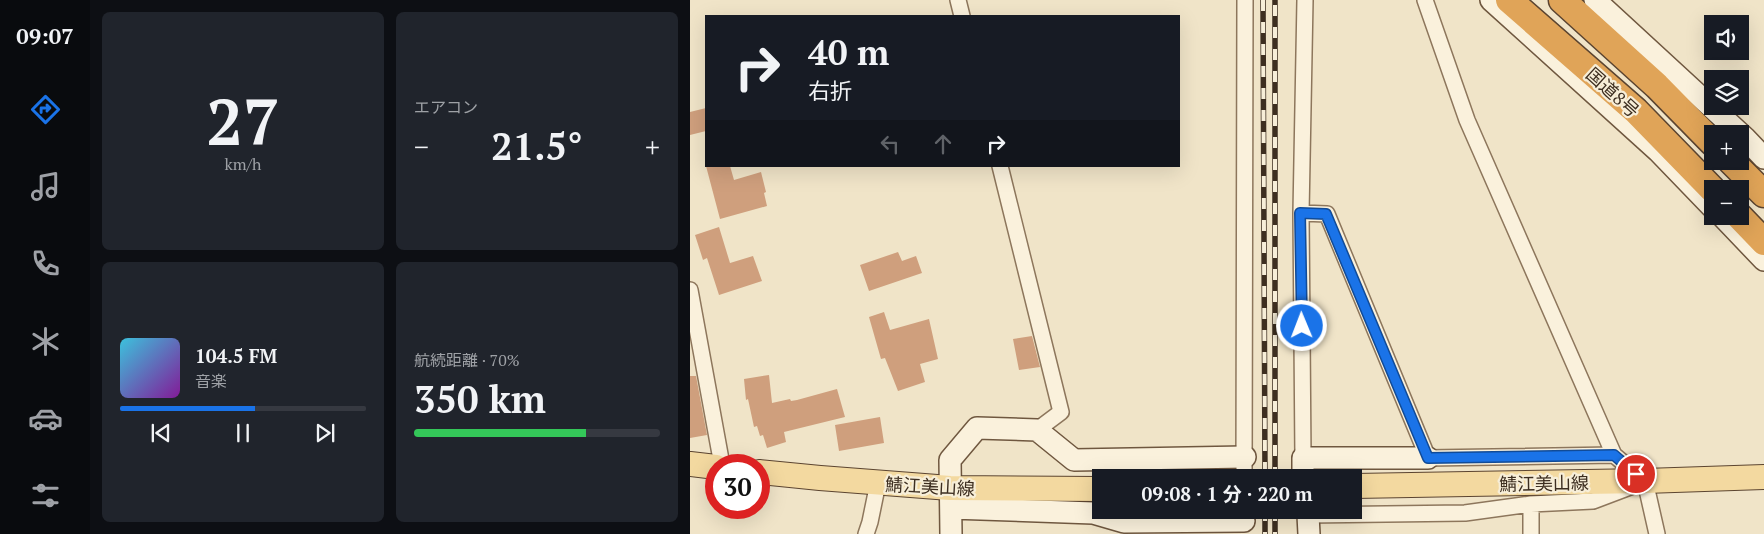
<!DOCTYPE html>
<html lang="ja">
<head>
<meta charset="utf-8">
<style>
	:root { --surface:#171b24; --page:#20242c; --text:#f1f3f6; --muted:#9ea1a6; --line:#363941; --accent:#1a73e8 }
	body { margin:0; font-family:"PT Serif","Noto Sans JP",serif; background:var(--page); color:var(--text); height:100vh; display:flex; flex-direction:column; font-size:19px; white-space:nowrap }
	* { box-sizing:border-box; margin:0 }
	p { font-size:16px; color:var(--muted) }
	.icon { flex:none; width:28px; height:28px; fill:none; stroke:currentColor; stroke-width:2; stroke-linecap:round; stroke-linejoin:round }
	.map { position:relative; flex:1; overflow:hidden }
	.drawer { display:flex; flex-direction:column; gap:12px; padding:12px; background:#0d0f14; width:600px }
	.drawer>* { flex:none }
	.banner { position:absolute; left:15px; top:15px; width:475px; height:152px; border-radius:0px; box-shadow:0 5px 20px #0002; background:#171b24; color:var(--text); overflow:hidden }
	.buttons { position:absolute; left:1014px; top:15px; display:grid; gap:10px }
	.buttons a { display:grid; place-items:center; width:45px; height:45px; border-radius:0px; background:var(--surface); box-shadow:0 5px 20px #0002; font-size:25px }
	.speed { position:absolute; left:15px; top:454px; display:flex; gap:10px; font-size:25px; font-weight:700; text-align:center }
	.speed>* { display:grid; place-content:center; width:65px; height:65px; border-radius:50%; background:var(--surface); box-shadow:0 5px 20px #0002; line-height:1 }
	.speed .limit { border:8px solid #d22; background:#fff; color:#111 }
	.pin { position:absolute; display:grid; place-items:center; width:42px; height:42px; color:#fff; margin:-21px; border:2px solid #fff; border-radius:50%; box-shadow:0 1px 5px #0007 }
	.me { position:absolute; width:55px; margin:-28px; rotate:359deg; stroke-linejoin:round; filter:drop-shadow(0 0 4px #0008) }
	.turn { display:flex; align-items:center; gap:18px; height:105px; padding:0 20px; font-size:22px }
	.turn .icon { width:65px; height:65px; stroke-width:2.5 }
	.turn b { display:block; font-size:35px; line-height:42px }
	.lanes { display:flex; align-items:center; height:48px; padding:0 20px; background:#0003; justify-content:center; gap:25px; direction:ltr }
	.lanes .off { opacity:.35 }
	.big { font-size:38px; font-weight:700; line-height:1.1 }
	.drawer .widget { flex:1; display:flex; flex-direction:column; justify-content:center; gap:8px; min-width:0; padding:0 18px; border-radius:8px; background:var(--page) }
	.drawer .dial { align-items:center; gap:0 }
	.dial b { font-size:65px; line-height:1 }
	.song { display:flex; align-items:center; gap:15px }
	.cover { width:60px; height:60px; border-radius:8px; background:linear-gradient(135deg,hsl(190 70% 55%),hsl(290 70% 35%)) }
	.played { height:5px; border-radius:2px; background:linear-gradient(90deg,var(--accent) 55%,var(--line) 55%) }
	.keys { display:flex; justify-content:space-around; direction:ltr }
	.heat { display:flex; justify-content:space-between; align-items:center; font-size:28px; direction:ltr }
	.charge { height:8px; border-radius:4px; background:linear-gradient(90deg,#34c759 70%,var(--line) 0) }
	.drawer .tiles { flex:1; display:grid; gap:12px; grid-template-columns:repeat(2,1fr) }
	.trip { position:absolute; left:402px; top:469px; width:270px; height:50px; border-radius:0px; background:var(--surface); box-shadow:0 5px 20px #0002; font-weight:700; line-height:50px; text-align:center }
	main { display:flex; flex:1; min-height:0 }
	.tab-bar { display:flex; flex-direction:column; width:90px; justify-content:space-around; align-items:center; background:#090b0e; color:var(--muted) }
	.tab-bar .icon { width:35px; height:35px }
	.tab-bar .on { color:var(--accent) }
	.tab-bar b { font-size:22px; color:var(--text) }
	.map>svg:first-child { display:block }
	.building { fill:#cf9f7d }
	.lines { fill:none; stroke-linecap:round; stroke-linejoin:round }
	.street-casing { stroke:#8d765c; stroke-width:18 }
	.secondary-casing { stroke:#6f573f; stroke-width:24 }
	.primary-casing { stroke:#5b4430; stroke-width:26 }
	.highway-casing { stroke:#5b4430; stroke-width:29 }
	.street { stroke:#faf1dc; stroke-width:15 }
	.secondary { stroke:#faf1dc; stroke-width:21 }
	.primary { stroke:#f3d9a0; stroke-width:24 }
	.highway { stroke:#e0a458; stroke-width:26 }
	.rail-casing { stroke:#3d2e20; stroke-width:5.5 }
	.rail { stroke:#f7eed8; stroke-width:4; stroke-dasharray:11; stroke-linecap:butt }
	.route-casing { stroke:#114b97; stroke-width:12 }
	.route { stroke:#1a73e8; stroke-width:9 }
	.labels { text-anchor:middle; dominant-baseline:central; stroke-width:4.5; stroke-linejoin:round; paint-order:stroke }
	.street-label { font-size:18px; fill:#3d2e20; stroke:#f7eed8 }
</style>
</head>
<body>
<main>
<nav class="tab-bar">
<b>09:07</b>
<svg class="icon on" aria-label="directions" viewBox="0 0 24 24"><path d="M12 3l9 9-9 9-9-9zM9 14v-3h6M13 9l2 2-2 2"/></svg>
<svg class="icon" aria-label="music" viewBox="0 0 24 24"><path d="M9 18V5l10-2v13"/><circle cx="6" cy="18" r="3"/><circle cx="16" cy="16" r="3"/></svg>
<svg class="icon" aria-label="phone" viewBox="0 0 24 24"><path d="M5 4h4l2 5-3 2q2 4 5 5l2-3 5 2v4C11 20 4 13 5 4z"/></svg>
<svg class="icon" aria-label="climate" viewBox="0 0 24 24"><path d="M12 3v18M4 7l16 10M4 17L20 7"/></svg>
<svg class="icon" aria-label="car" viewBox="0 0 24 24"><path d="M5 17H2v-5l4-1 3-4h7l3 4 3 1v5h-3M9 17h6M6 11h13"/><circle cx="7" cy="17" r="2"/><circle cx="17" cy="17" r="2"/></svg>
<svg class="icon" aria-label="filters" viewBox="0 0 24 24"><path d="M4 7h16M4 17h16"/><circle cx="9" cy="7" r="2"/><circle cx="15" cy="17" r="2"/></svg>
</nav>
<section class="drawer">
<div class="tiles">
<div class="widget dial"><b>27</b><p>km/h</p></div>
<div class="widget"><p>エアコン</p>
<div class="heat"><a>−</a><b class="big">21.5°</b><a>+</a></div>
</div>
<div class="widget">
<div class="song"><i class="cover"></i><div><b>104.5 FM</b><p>音楽</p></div></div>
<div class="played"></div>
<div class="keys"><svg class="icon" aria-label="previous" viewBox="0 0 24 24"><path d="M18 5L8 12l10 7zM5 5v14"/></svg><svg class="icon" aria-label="pause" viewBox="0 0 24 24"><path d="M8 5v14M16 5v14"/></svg><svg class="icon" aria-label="next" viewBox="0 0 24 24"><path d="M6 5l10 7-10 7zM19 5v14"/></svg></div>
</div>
<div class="widget"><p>航続距離 · 70%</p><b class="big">350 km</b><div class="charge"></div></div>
</div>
</section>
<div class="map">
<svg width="1074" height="534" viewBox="0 0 1074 534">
	<rect width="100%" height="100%" fill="#f0e4c8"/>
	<path class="building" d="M16 108V131L0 135V112Z
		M16 166H40L44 180 71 172 76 192 74 193 77 206 30 219Z
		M29 227 40 263 63 256 72 281 29 295 17 258 13 260 5 235Z
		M208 252 212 261 226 256 232 273 179 291 170 265Z
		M194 312 200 330 239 319 248 359 230 364 235 382 208 391 195 358 191 359 179 317Z
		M342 336 350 367 329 370 323 339Z
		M79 375 82 403 100 399 101 401 107 400 147 389 155 417 94 432 96 442 77 448 73 435 70 436 67 426 64 427 58 399 56 400 54 379Z
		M0 376H6L17 435 0 438Z
		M190 417 194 443 149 451 145 425Z"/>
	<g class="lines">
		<g class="street-casing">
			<path id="street" d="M268 0 272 16
				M735 0 777 120 924 455 955 481 967 534
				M310 166 371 412 347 430
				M611 213 637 214 738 458 924 455
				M0 290 32 465
				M613 458 611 213 615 0
				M554 478 555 0
				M618 515 775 513 841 504 903 501 940 487
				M176 534 180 522 188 483
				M841 534V504"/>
		</g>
		<g class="secondary-casing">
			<path id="secondary" d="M801 0 968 151 1022 207
				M905 0 1055 138 1074 158
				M1032 216 1074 260
				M613 478V458H738
				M261 508 403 513 434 522 554 521
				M614 510 618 515 619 534
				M261 534 260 460 287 428 347 430 384 460 555 457"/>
		</g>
		<g class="primary-casing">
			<path id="primary" d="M0 464 26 467
				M69 472 130 478 260 488 411 489
				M664 486 955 481 1074 477"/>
		</g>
		<g class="highway-casing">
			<path id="highway" d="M819 0 946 111 1022 189
				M872 0 967 86 1022 142
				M1041 161 1074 194
				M1049 216 1074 242"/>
		</g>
		<use href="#street" class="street"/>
		<use href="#secondary" class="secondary"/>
		<use href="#primary" class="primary"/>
		<use href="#highway" class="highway"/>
		<g class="rail-casing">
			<path id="rail" d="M573 0 575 478
				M585 478V0
				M575 510V534
				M585 510V534"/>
		</g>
		<use href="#rail" class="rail"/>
	</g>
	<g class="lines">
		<g class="route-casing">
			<path id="route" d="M612 326 610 213 636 214 738 458 924 455 946 474"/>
		</g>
		<use href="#route" class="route"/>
	</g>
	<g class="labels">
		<g class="street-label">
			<text transform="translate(923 92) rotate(42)">国道8号</text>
			<text transform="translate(854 483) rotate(-1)">鯖江美山線</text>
			<text transform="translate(240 486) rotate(3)">鯖江美山線</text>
		</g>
	</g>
</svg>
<div class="buttons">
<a><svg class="icon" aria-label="sound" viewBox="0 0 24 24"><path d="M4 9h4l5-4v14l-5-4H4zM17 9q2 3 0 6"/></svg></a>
<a><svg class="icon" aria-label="layers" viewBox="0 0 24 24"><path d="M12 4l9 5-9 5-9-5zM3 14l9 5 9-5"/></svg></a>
<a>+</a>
<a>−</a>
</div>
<div class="speed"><div class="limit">30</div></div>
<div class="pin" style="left:946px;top:474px;background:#d93025"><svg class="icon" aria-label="arrive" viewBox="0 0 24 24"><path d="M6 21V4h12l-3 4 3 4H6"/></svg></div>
<svg class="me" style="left:612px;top:326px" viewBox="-20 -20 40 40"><circle r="17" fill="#1a73e8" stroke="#fff" stroke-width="3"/><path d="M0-11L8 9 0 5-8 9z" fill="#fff"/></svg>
<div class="trip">09:08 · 1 分 · 220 m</div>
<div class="banner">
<div class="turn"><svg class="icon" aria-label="right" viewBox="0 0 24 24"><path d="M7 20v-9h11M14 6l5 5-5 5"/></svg><div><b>40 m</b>右折</div></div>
<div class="lanes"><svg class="icon off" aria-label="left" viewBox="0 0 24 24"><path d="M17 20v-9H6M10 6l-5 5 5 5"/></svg><svg class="icon off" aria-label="ahead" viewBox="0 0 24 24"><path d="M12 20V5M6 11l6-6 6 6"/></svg><svg class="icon" aria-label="right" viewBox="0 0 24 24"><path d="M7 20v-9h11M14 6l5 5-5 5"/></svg></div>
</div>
</div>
</main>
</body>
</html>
